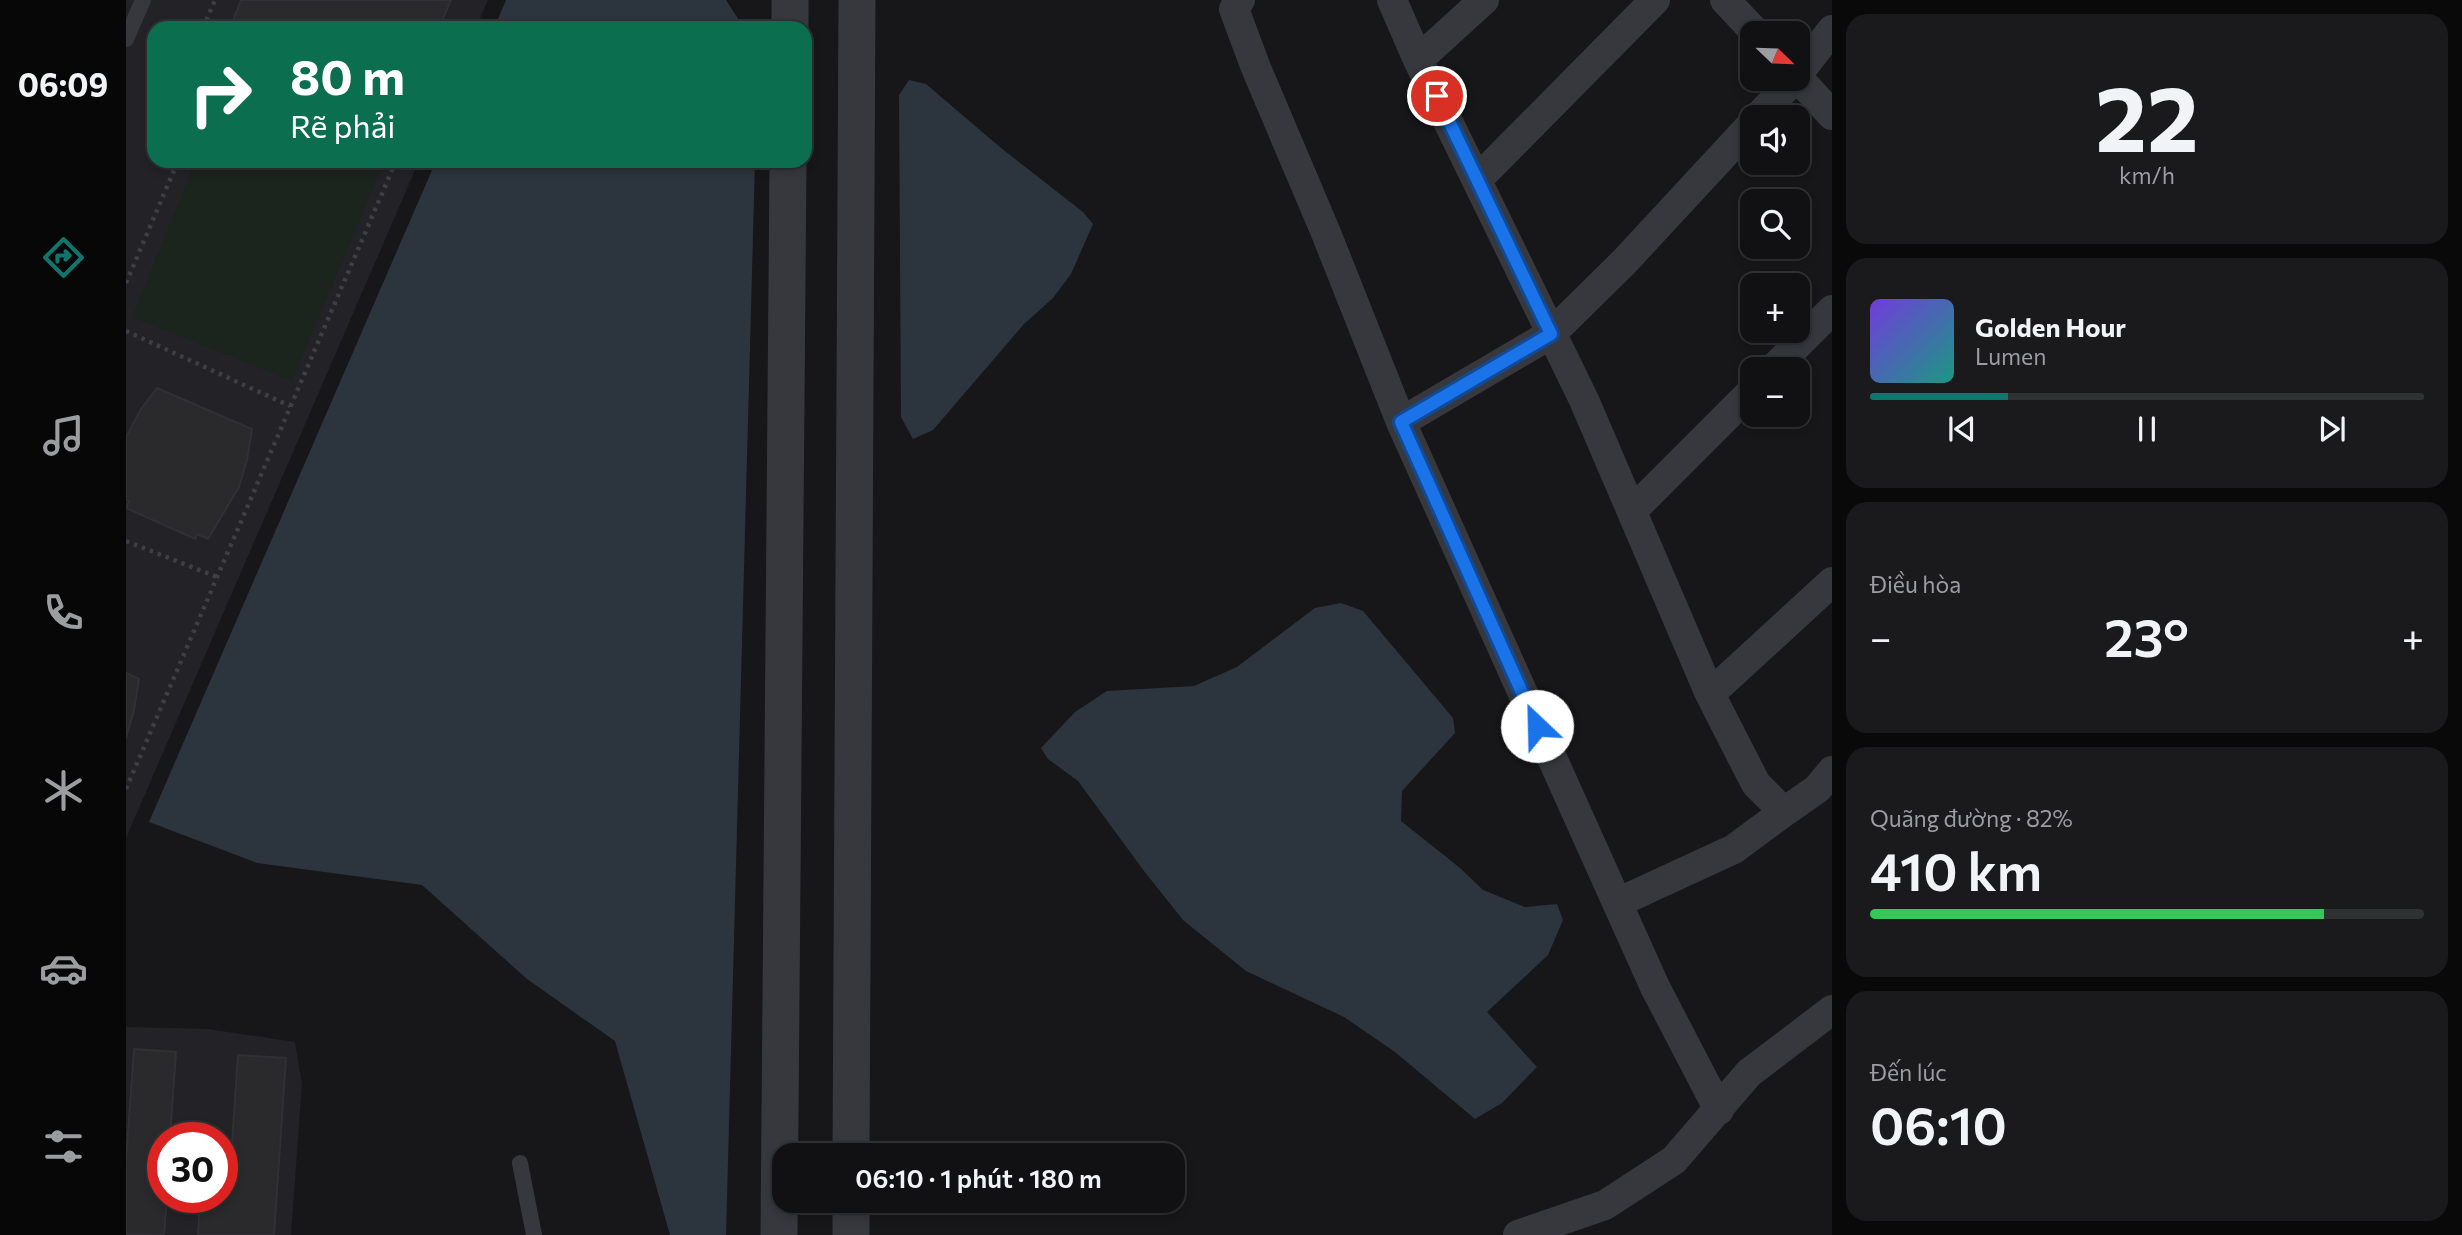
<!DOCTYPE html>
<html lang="vi">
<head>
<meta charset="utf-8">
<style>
	:root { --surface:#111113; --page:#1a1a1c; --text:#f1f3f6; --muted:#9c9da0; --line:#303133; --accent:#0f766e }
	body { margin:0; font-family:Commissioner,sans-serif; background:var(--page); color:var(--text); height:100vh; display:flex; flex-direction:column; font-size:26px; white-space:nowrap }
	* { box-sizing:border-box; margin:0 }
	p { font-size:23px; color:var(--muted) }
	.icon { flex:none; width:38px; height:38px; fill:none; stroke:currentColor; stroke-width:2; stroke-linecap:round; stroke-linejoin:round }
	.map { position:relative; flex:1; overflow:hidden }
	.panel { display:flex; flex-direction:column; gap:14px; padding:14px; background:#09090a; width:630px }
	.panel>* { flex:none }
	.hud { position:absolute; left:21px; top:21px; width:665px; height:147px; border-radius:21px; box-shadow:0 4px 10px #0003,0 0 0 2px var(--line); background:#0b6e4f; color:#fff; overflow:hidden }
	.needle { width:46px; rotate:113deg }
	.fabs { position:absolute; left:1614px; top:21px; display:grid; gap:14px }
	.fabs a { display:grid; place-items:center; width:70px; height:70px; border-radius:14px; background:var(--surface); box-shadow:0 4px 10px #0003,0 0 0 2px var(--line); font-size:35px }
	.speed { position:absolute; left:21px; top:1122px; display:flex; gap:14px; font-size:35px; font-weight:700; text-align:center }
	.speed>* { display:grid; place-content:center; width:91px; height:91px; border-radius:50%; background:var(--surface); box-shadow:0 4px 10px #0003,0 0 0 2px var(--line); line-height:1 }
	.speed .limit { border:10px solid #d22; background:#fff; color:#111 }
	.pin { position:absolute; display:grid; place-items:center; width:60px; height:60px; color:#fff; margin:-30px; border:4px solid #fff; border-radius:50%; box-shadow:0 2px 7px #0007 }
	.me { position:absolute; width:77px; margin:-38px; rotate:336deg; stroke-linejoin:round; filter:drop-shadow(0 0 5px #0008) }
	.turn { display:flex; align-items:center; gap:24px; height:147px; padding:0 28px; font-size:32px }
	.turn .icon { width:91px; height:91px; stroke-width:2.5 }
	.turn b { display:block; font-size:49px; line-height:60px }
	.big { font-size:52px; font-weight:600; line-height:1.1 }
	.panel .widget { flex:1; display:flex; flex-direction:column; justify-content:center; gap:10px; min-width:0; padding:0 24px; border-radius:21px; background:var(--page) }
	.panel .dial { align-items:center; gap:0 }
	.dial b { font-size:91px; line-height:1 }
	.song { display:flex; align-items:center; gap:21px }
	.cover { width:84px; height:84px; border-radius:10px; background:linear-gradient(135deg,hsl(260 70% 55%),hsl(170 70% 35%)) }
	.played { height:7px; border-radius:4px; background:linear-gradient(90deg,var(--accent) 25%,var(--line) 25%) }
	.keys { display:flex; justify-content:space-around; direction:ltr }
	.heat { display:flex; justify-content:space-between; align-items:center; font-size:38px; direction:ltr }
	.charge { height:10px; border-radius:5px; background:linear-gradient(90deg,#34c759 82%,var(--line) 0) }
	.trip { position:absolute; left:646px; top:1143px; width:413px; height:70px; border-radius:21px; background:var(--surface); box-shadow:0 4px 10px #0003,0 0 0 2px var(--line); font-weight:600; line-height:70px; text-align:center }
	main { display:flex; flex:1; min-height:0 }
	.tab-bar { display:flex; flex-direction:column; width:126px; justify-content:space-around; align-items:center; background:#070708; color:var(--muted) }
	.tab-bar .icon { width:49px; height:49px }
	.tab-bar .active { color:var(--accent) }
	.tab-bar b { font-size:32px; color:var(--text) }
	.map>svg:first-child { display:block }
	.built { fill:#232226; fill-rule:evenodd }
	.green { fill:#1c241e }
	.water { fill:#2c353d }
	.building { fill:#2a2a2d; stroke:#313035; stroke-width:2 }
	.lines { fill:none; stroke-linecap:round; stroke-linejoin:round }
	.path { stroke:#3d3f45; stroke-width:4.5; stroke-dasharray:3.5 5; stroke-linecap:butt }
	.service { stroke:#37383e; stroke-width:16 }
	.minor { stroke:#37383e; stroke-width:30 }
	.tertiary { stroke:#37383e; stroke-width:37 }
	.route-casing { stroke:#114b97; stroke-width:18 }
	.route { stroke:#1a73e8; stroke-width:12 }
</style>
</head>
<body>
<main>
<nav class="tab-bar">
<b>06:09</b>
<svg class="icon active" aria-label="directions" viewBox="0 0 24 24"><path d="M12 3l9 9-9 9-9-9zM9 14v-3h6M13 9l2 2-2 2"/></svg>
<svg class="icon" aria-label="music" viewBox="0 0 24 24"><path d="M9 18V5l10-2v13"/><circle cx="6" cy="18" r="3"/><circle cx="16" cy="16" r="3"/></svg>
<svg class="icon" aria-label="phone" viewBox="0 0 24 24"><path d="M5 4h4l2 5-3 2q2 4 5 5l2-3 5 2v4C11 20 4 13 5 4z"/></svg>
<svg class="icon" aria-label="climate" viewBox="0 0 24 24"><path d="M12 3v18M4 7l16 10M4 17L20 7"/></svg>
<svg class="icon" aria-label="car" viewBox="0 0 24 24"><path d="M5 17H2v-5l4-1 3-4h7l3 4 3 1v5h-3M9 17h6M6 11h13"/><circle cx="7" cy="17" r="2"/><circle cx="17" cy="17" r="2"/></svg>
<svg class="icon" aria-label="filters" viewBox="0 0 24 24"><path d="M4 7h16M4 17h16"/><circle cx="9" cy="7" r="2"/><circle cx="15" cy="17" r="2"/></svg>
</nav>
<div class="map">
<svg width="1706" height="1235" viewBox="0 0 1706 1235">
	<rect width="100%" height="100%" fill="#171719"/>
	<path class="built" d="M0 0H362L350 28H28V161H293L0 838Z
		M0 1027 82 1029 169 1042 176 1084 165 1235H0ZM37 1138H96V1197H37Z"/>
	<path class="green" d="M70 161H244L256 166 166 381 6 317Z"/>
	<path class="water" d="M380 0H600L618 28H368Z
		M783 80 800 84 875 148 957 212 967 224 945 274 927 298 898 324 807 430 787 439 775 417 773 95Z
		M310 161H629L600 1235H544L489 1041 401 979 296 885 131 863 23 822Z
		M1215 603 1237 611 1327 718 1329 733 1276 791 1275 821 1334 868 1357 890 1399 907 1431 904 1437 920 1422 955 1361 1012 1411 1067 1376 1103 1349 1119 1269 1052 1218 1017 1120 971 1057 920 1018 871 952 781 922 759 915 748 949 712 981 691 1068 686 1111 667 1189 608Z"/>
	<path class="building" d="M115 0H325L313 28H104Z
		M31 388 126 429 121 460 113 487 82 539 71 534 69 539 0 508 3 501 0 500V437L15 409Z
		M0 673 13 679 8 710 0 738Z
		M8 1049 50 1052 44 1138H37V1197H41L38 1235 0 1234V1161Z
		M112 1055 160 1058 148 1235H72L74 1199 48 1197H96V1185L103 1186Z"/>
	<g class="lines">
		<path class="path" d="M77 28 89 0
			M0 283 52 161
			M0 331 164 406
			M0 541 91 577
			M0 789 270 161"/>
		<path class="service" d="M0 39 17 0
			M394 1163 408 1235"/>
		<path class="minor" d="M1114 0 1108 9 1130 68 1200 233 1275 422 1529 987 1593 1110
			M1266 0 1292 60 1458 400 1584 694 1630 784 1658 812 1691 789 1706 771
			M1599 0 1630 33
			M1292 60 1358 0
			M1671 75 1706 30
			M1671 77 1706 115
			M1632 117 1668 79
			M1351 180 1529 0
			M1647 369 1706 310
			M1275 422 1425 334 1500 260 1626 124
			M1506 511 1626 391
			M1584 694 1706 582
			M1491 903 1608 849 1658 812
			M1392 1235 1479 1205 1548 1160 1623 1073 1706 1010"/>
		<path class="tertiary" d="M664 28V0
			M725 1155 731 0
			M653 1235 662 161
			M725 1235V1200"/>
	</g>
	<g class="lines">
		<g class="route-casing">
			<path id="route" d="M1311 96 1425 334 1275 422 1411 726"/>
		</g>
		<use href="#route" class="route"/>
	</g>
</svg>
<div class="fabs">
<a><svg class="needle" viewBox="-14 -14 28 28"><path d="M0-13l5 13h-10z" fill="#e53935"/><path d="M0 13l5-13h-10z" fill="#9c9da0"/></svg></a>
<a><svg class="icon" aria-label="sound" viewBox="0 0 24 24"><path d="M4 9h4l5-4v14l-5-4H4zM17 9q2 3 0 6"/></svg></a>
<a><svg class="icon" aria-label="search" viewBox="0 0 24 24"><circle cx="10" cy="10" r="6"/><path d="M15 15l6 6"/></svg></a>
<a>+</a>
<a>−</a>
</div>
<div class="speed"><div class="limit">30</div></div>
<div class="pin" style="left:1311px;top:96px;background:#d93025"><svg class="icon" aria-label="arrive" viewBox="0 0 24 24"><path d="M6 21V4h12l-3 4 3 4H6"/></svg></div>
<svg class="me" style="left:1411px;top:726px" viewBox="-20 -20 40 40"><circle r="19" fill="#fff"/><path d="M0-13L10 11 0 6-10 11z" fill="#1a73e8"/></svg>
<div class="trip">06:10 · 1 phút · 180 m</div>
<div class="hud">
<div class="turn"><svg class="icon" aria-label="right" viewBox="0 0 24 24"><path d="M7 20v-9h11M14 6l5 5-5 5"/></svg><div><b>80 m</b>Rẽ phải</div></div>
</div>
</div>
<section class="panel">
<div class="widget dial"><b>22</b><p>km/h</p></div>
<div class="widget">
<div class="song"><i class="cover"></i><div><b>Golden Hour</b><p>Lumen</p></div></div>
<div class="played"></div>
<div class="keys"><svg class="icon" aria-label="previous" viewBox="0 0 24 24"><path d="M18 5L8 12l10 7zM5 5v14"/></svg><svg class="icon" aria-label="pause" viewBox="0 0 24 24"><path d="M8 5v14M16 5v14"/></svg><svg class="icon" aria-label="next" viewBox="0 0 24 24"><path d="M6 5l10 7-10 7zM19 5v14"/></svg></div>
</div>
<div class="widget"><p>Điều hòa</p>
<div class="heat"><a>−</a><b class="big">23°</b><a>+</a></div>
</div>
<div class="widget"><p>Quãng đường · 82%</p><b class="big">410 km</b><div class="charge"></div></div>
<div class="widget"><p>Đến lúc</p><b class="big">06:10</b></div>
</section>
</main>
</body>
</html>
